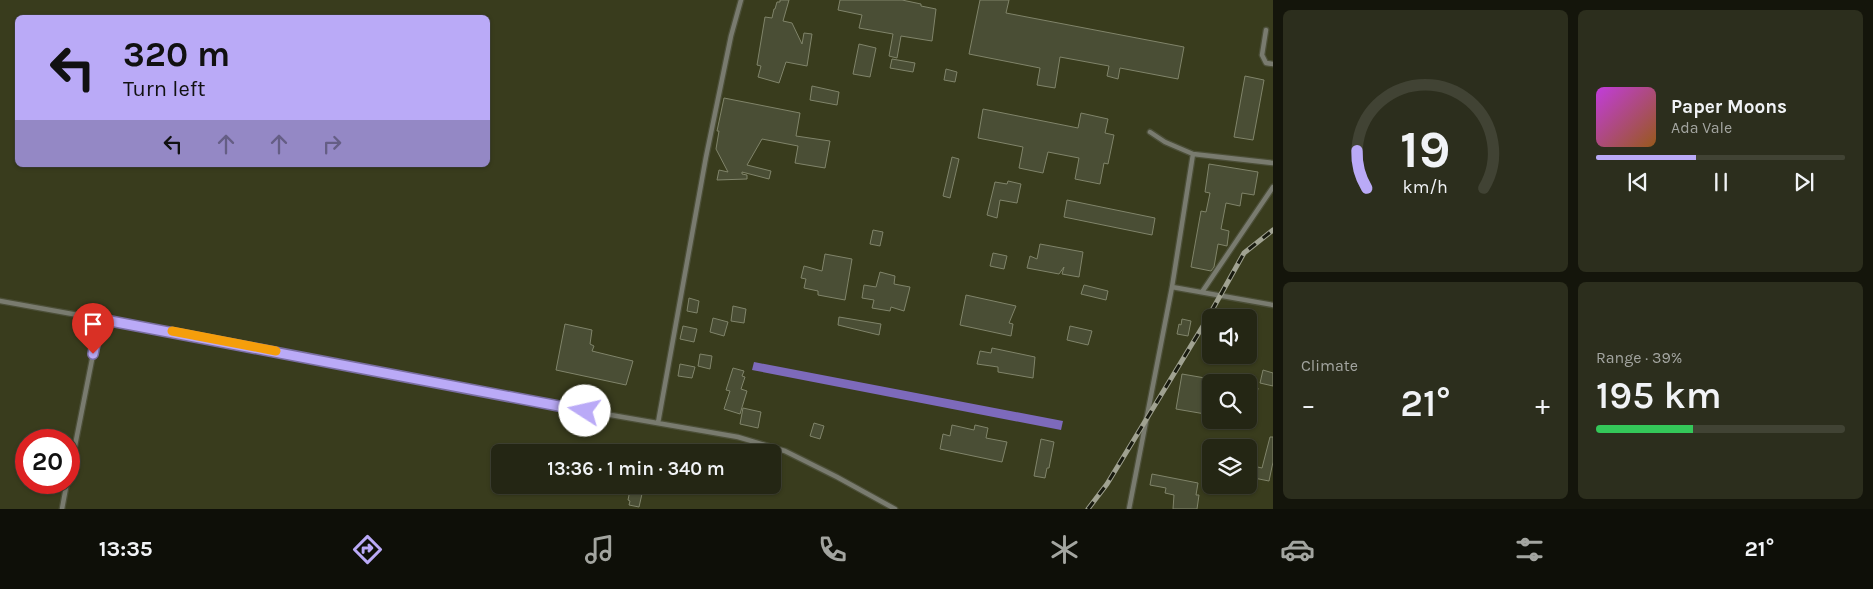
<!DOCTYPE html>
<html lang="en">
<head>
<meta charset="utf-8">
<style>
	:root { --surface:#242614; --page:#2c2e1d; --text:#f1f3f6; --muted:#a3a5a0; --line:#414334; --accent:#baaaf7 }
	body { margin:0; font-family:Karla,sans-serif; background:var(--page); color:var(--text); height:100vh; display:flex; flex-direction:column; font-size:19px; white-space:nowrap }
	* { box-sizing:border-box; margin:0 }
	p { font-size:16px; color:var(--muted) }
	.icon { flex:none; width:28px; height:28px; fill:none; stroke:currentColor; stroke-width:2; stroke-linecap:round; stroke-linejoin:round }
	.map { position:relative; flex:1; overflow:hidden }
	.panel { display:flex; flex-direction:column; gap:10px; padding:10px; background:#14150b; width:600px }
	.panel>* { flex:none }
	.guide { position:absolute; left:15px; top:15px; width:475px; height:152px; border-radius:8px; box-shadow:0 1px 4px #0004,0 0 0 1px var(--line); background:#baaaf7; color:#111; overflow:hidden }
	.fabs { position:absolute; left:1202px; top:309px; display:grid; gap:10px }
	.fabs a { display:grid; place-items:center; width:55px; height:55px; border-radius:8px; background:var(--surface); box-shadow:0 1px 4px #0004,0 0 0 1px var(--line); font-size:25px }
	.speed { position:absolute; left:15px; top:429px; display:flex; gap:10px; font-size:25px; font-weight:700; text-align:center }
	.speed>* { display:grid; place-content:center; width:65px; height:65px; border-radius:50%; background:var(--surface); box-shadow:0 1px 4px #0004,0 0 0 1px var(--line); line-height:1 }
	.speed .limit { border:8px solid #d22; background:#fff; color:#111 }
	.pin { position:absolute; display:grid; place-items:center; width:42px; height:42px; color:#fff; margin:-51px -21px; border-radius:50% 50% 50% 0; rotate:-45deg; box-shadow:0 0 5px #0007 }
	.pin .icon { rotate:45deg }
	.me { position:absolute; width:55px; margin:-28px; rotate:280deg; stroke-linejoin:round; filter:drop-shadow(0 0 4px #0008) }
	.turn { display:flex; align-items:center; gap:18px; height:105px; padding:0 25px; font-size:22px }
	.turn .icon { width:65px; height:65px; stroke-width:2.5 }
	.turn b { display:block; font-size:35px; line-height:42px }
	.lanes { display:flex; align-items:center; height:48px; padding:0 25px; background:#0003; justify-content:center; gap:25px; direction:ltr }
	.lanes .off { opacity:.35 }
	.big { font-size:38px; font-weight:600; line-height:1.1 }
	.panel .widget { flex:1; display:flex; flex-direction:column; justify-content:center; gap:8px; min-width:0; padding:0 18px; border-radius:8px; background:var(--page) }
	.panel .dial { align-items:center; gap:0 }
	.dial svg { height:130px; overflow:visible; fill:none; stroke:var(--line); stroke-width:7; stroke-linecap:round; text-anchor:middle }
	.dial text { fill:var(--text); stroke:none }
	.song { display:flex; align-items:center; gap:15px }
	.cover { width:60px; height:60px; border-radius:8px; background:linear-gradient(135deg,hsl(290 70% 55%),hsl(30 70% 35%)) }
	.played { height:5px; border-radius:2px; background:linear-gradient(90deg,var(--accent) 40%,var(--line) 40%) }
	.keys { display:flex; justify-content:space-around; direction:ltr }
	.heat { display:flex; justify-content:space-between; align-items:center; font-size:28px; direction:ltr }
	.charge { height:8px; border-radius:4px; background:linear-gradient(90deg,#34c759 39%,var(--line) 0) }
	.panel .tiles { flex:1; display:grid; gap:10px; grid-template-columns:repeat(2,1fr) }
	.trip { position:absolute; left:491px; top:444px; width:290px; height:50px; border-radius:8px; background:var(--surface); box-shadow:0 1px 4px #0004,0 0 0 1px var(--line); font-weight:600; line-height:50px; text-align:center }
	.tabs { display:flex; height:80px; justify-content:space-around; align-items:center; background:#0e0f08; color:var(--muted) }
	.tabs .icon { width:35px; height:35px }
	.tabs .selected { color:var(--accent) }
	.tabs b { font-size:22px; color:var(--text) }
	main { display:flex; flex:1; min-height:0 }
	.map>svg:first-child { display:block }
	.built { fill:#393c1d; fill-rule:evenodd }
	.water { fill:#7d6abb }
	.building { fill:#4a4e35; stroke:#80846a }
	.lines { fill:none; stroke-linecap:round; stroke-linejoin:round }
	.service-casing { stroke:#4c4f38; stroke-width:7 }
	.service { stroke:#797b6f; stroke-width:4.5 }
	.rail-casing { stroke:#a0a291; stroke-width:5 }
	.rail { stroke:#181a0f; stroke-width:3; stroke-dasharray:9; stroke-linecap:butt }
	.route-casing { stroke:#796ea1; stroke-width:12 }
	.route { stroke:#baaaf7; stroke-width:9 }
	.slow { stroke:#f59e0b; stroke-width:9 }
</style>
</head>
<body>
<main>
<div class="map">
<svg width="1273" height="509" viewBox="0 0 1273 509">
	<rect width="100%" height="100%" fill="#30331b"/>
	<path class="built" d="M0 0H1273V509H0ZM18 18H488V165H18ZM1211 318H1249V355H1211ZM1211 382H1249V420H1211ZM26 440H69V482H26ZM1211 448H1249V485H1211ZM500 452H772V485H500Z"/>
	<path class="water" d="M754 362 1063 421 1061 430 752 370Z"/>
	<path class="building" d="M780 0H789L783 21 792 23 802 44 804 33 812 34 807 66 786 62 779 83 758 77 761 66 757 65 765 17 772 18 774 9H775L777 2H780Z
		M840 0H902L921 4V6L936 9 932 41 901 36 897 58 889 56 893 34 859 28 862 15 838 10Z
		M980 0H1009L1006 13 1184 47 1178 79 1120 68 1118 79 1107 76 1109 66 1060 57 1055 88 1037 85 1040 68 969 54Z
		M859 44 876 48 870 77 853 74Z
		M892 59 915 63 913 72 890 68Z
		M946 69 957 72 955 82 944 80Z
		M1245 76 1264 80 1253 140 1234 137Z
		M812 86 839 92 837 105 810 100Z
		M724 98 800 113 796 136 830 141 825 168 795 163 798 146 762 139 747 165 771 171 769 179 742 172V174L747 175V179L717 180 719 170 728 172 716 149 719 131H717Z
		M983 109 1078 128 1081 113 1108 119 1105 133 1114 135 1108 164 1104 163 1100 184 1075 179 1079 158 1048 152 1043 173 1019 168 1023 147 978 138Z
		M952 157 959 159 950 198 943 196Z
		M1209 164 1258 172 1254 195 1242 193 1240 206 1226 203 1221 229 1229 231 1227 246 1218 244 1214 267 1211 271 1191 267 1201 211 1206 212 1210 193 1205 192Z
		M1008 181 1021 184 1017 203 1000 200 997 218 987 215 995 182 1007 184Z
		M1067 200 1155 218 1152 235 1064 217Z
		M873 230 883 232 880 246 870 244Z
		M1040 244 1083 252 1079 277 1062 274 1064 267 1059 274 1027 268 1030 256 1037 259Z
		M993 253 1007 256 1004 269 990 266Z
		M825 254 852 259 845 300 818 295V291L804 288 806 279 801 278 804 266 822 271Z
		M880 272 895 276 894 284 910 287 904 311 891 307 890 311 872 308 874 300 862 298 864 285 876 287Z
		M1084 285 1108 291 1106 300 1081 294Z
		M966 295 1016 306 1009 323 1013 324 1011 336 960 325Z
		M689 298 699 301 697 313 687 311Z
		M733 306 746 309 744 323 731 321Z
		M839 317 881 324 879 335 838 325Z
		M713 318 728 322 724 336 710 332Z
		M1182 319 1191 321 1188 336 1177 334 1179 324 1181 325Z
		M565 324 592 330 590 344 594 346 592 351 633 361 626 385 556 370Z
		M683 326 697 329 694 342 680 339Z
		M1070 326 1092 331 1088 345 1067 340Z
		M992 348 1035 357 1033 378 998 372V367L977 364 980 351 991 353Z
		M700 354 712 356 710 369 698 366Z
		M680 364 695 367 692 378 678 376Z
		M733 368 744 371 742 376 745 377 741 389 747 391 740 414 724 409 730 391 726 390Z
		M1263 370 1273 373V386L1260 383Z
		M1182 374 1211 379V415L1176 409Z
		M1249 386 1258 388 1253 416 1249 415Z
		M743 408 761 412 758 428 740 424Z
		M814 423 824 426 820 439 810 436Z
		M952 425 974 430 975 425 988 428 986 438 1007 442 1002 462 940 449 943 434 950 436Z
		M1270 437H1273V462L1269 481 1249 477V465L1262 468Z
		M1041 439 1054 442 1049 468H1047L1045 478 1034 476Z
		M1152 474 1198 483 1196 495H1199L1197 509H1173L1174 495 1165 493 1166 488 1150 485Z
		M631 485H644L639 507 629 505 630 501 628 500Z"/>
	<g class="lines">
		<g class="service-casing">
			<path id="service" d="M1266 30 1262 55 1266 63 1273 64
				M1150 132 1165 142 1193 154 1273 163
				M1172 287 1273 305
				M1202 292 1273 187
				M0 301 195 336 530 401 738 437 785 451 837 477 895 509
				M658 423 706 157 731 36 741 0
				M69 476 100 319
				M62 509 67 482
				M1129 509 1172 287 1193 154"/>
		</g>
		<use href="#service" class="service"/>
		<g class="rail-casing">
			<path id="rail" d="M1088 509 1107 484 1206 321 1244 253 1273 230"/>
		</g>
		<use href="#rail" class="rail"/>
	</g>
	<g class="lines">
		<g class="route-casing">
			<path id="route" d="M93 354 100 319 585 411"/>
		</g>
		<use href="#route" class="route"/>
		<path class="slow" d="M172 331 276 351"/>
	</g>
</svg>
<div class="fabs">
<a><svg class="icon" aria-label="sound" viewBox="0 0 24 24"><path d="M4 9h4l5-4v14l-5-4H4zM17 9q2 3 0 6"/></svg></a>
<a><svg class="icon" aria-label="search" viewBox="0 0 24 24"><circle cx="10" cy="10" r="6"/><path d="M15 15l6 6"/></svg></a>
<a><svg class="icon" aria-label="layers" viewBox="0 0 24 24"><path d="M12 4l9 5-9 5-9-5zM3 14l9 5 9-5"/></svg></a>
</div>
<div class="speed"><div class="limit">20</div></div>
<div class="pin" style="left:93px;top:354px;background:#d93025"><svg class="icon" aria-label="arrive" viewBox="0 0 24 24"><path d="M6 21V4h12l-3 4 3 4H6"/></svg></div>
<svg class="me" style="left:585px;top:411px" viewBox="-20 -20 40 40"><circle r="19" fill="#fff"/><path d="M0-13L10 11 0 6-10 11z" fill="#baaaf7"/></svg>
<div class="trip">13:36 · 1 min · 340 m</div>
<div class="guide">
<div class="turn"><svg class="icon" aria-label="left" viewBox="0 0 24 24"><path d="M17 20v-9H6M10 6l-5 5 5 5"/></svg><div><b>320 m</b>Turn left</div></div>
<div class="lanes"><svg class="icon" aria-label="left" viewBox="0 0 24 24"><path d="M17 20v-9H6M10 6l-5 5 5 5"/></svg><svg class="icon off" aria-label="ahead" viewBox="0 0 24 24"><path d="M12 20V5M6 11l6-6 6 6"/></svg><svg class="icon off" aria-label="ahead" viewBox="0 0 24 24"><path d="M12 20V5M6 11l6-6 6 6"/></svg><svg class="icon off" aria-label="right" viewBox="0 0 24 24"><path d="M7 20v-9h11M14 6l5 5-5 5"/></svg></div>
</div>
</div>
<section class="panel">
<div class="tiles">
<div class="widget dial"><svg viewBox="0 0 100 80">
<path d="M14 69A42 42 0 1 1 86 69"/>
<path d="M14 69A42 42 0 0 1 8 46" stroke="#baaaf7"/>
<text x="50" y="56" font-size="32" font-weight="700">19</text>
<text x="50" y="72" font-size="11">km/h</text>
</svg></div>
<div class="widget">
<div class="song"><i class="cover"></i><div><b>Paper Moons</b><p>Ada Vale</p></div></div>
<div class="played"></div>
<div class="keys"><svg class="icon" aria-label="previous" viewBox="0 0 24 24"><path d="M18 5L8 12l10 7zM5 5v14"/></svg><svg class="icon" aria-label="pause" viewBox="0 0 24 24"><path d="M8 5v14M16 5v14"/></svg><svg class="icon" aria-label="next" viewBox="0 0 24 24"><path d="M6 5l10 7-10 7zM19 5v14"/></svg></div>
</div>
<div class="widget"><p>Climate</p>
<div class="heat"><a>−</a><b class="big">21°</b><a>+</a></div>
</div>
<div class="widget"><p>Range · 39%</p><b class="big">195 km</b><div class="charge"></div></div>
</div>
</section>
</main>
<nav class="tabs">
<b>13:35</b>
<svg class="icon selected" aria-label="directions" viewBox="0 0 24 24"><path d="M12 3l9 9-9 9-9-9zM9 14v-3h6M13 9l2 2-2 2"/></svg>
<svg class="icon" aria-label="music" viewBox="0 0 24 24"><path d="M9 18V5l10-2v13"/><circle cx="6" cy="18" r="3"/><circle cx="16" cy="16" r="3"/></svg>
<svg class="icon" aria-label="phone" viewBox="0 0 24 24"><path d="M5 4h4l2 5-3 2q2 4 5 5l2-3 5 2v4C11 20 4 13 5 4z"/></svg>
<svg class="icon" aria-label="climate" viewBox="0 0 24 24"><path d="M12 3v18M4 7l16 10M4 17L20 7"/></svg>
<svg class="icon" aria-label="car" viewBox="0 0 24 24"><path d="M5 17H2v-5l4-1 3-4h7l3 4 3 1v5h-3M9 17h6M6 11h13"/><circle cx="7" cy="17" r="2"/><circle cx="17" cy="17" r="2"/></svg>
<svg class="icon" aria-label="filters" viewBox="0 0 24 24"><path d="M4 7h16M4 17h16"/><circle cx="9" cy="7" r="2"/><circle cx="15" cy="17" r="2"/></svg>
<b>21°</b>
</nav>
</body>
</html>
